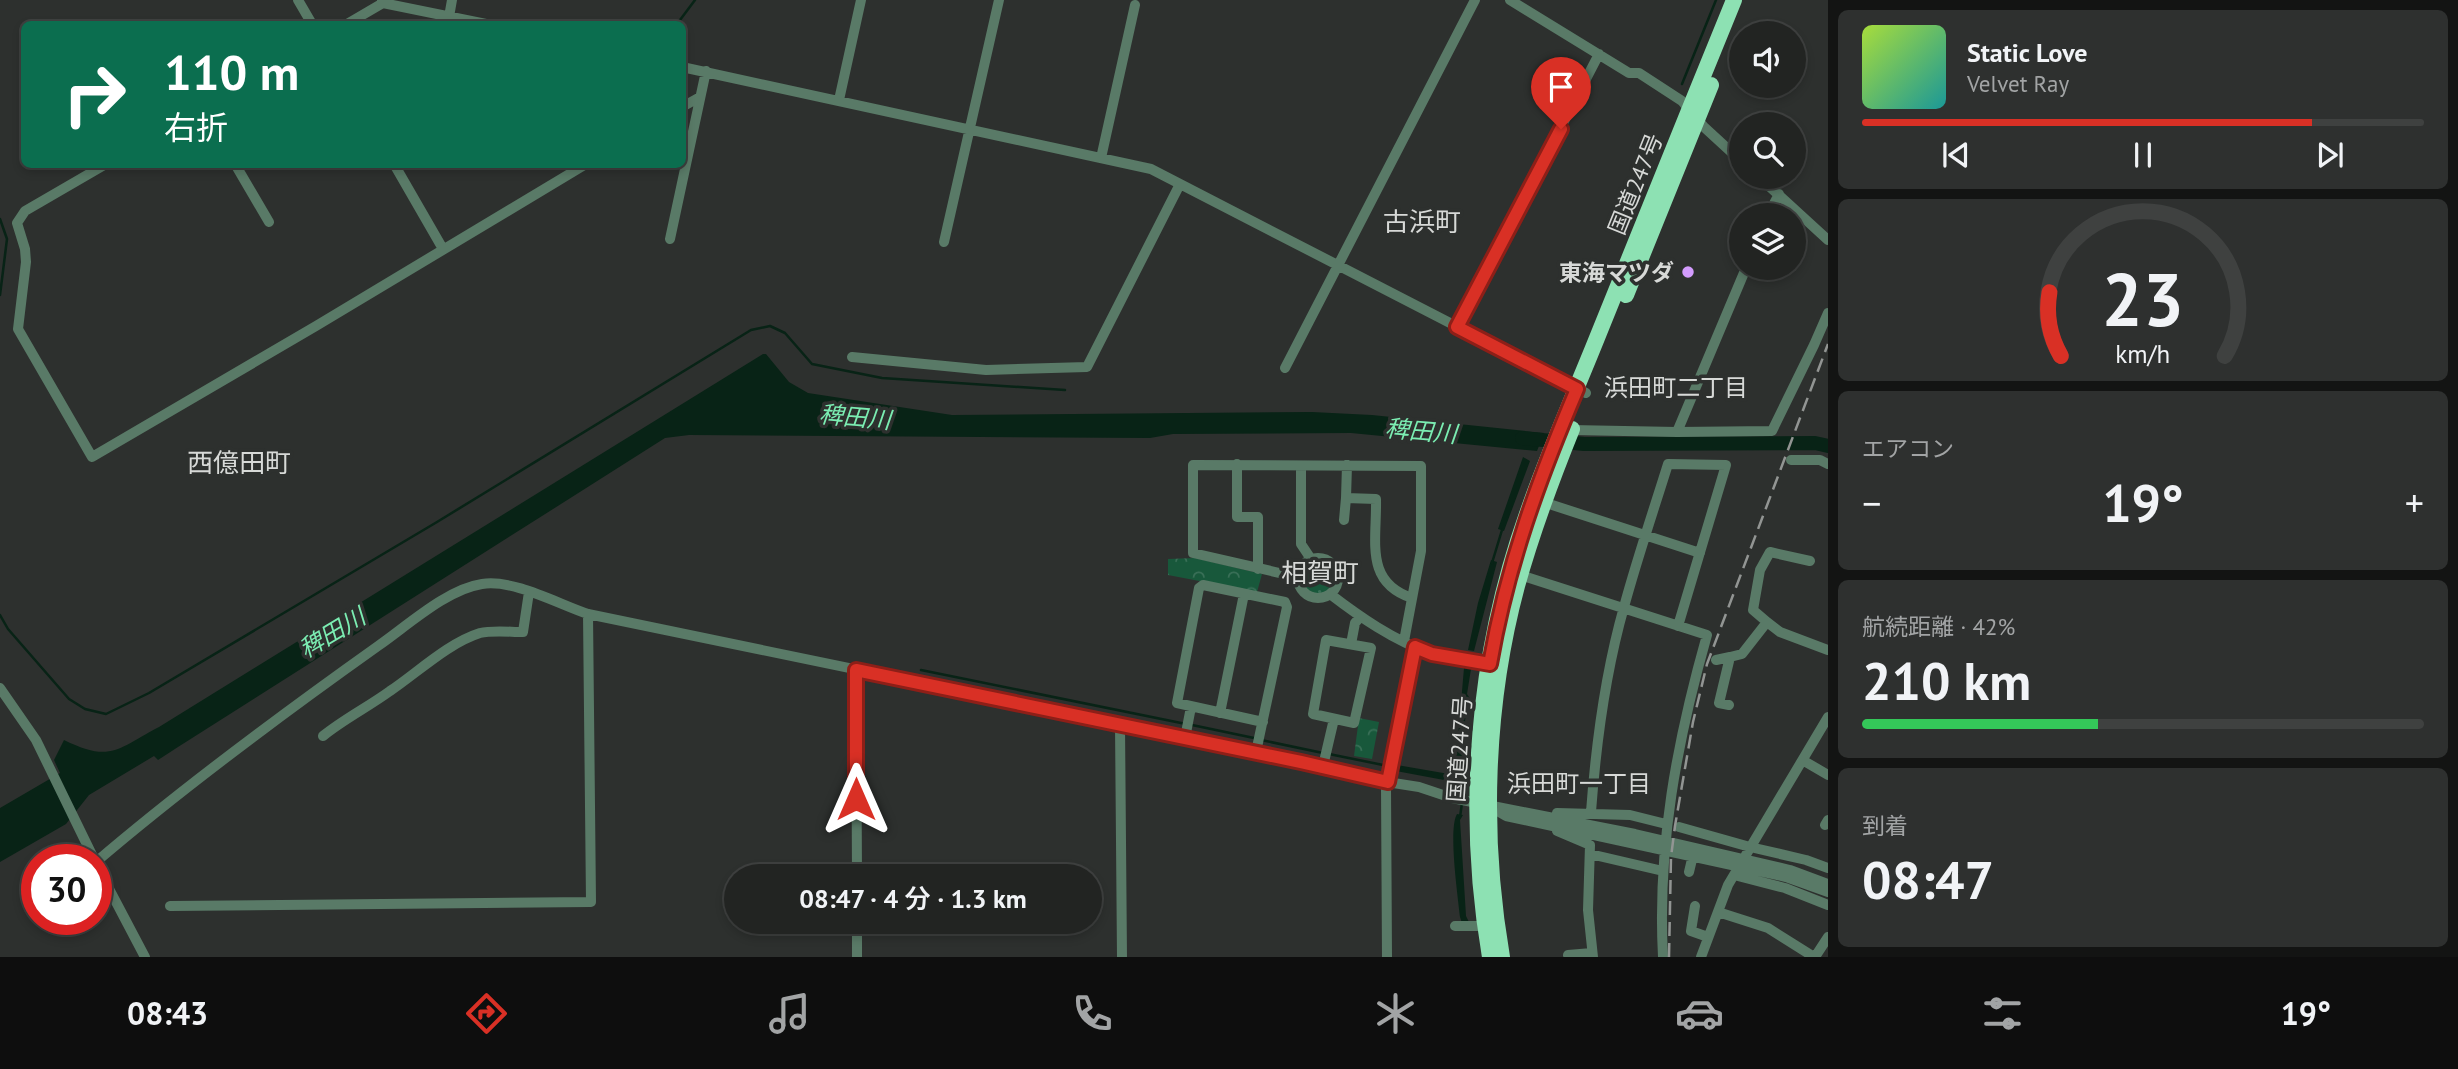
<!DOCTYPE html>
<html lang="ja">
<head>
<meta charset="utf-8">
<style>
	:root { --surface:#222422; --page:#2e302f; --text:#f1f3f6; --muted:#a2a4a5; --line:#3f4140; --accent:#d93025 }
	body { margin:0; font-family:"PT Sans","Noto Sans JP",sans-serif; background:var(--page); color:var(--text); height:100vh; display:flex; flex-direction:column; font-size:26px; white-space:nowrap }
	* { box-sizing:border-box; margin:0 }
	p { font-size:23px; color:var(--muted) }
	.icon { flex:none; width:38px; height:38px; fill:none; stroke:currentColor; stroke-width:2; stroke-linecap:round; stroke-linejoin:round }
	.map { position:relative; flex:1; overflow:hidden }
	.details { display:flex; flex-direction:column; gap:10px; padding:10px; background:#131413; width:630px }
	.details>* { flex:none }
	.hud { position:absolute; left:21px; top:21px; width:665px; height:147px; border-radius:10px; box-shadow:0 4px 10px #0003,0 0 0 2px var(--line); background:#0b6e4f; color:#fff; overflow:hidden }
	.buttons { position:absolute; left:1729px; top:21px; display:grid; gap:14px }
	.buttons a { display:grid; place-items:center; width:77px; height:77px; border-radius:50%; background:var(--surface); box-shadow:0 4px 10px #0003,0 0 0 2px var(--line); font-size:35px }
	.speed { position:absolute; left:21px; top:844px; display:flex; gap:14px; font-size:35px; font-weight:700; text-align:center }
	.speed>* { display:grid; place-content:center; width:91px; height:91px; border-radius:50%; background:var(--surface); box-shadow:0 4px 10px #0003,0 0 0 2px var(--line); line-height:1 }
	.speed .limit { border:10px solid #d22; background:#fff; color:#111 }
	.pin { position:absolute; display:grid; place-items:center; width:60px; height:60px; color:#fff; margin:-72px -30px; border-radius:50% 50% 50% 0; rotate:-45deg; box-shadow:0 0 7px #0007 }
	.pin .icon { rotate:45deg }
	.me { position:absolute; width:77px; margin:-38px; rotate:0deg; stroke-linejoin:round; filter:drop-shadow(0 0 5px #0008) }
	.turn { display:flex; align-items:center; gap:24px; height:147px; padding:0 28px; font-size:32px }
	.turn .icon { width:91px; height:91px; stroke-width:2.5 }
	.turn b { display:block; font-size:49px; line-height:60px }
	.big { font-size:52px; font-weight:600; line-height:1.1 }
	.details .tile { flex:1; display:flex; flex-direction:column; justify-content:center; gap:10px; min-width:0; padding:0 24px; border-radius:10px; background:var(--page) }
	.details .dial { align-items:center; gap:0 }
	.dial svg { height:182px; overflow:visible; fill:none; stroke:var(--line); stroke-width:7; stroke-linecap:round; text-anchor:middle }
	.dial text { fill:var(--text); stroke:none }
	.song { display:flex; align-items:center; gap:21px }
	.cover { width:84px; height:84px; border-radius:10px; background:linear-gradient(135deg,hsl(80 70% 55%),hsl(180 70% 35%)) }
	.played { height:7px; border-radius:4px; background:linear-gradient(90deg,var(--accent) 80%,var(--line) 80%) }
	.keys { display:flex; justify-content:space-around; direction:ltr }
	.heat { display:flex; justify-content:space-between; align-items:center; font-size:38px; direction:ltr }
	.charge { height:10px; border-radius:5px; background:linear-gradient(90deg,#34c759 42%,var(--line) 0) }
	.trip { position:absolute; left:724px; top:864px; width:378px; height:70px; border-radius:35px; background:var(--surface); box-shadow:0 4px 10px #0003,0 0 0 2px var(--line); font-weight:600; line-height:70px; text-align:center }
	.tabs { display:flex; height:112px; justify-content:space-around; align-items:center; background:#0e0e0e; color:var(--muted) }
	.tabs .icon { width:49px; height:49px }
	.tabs .selected { color:var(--accent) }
	.tabs b { font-size:32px; color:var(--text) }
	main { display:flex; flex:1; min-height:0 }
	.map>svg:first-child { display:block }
	.grass { fill:url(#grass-dots) }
	.park { fill:url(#park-crowns) }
	.water { fill:#082316 }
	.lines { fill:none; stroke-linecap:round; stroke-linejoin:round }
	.stream { stroke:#082316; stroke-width:2.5 }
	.river { stroke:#082316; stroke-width:14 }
	.minor { stroke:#597a67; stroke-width:10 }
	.highway { stroke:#8de1b3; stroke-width:16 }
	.rail { stroke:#929593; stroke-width:2.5; stroke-dasharray:14 7; stroke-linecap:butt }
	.route-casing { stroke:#8d1f18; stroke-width:18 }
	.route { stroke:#d93025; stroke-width:12 }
	.poi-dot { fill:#d39cfd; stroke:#2d302e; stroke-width:2.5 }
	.labels { text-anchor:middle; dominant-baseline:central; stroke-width:7; stroke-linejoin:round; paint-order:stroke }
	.street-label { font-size:23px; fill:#d7d9d7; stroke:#2d302e }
	.poi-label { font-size:23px; font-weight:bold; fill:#d7d9d7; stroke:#2d302e; text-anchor:end }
	.neighbourhood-label { font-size:24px; fill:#d7d9d7; stroke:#2d302e }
	.water-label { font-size:24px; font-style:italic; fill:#7bedb2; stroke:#2d302e }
	.quarter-label { font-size:26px; fill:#d7d9d7; stroke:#2d302e }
</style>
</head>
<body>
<main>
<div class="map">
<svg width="1828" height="957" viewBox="0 0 1828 957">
	<defs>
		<pattern id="grass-dots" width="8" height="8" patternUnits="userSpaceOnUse" patternTransform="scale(1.75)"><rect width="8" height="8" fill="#18583b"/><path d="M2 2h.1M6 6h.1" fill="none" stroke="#396f57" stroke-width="1.8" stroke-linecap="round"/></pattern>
		<pattern id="park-crowns" width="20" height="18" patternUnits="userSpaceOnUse" patternTransform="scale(1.75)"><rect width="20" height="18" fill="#18583b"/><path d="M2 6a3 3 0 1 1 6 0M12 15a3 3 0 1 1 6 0" fill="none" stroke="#396f57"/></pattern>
	</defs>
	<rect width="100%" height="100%" fill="#2d302e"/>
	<path class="grass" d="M1302 578a17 17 0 1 1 34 0a17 17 0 1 1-34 0Z"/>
	<path class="park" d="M1195 558 1262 574 1257 592 1168 575V559Z
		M1359 718 1379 722 1372 759 1354 756Z"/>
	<path class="water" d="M763 354H766L789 382 808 393 952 415 1312 412 1372 415 1544 433 1537 451 1351 433 1173 434 1150 438 689 435 665 438 178 747 158 760 154 756 89 795 66 824 0 862V808L60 773 54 760 64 740C111 763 117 749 159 727Z
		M1523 457 1530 461 1504 531 1498 529Z
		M1491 560 1497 562 1474 651 1468 650 1478 603Z
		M1464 668 1471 669 1467 694 1471 700 1466 709 1461 773 1464 783H1457L1455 778 1444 780 1396 771 1397 765 1449 774 1455 772Z
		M1457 814 1463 815 1460 820 1466 916 1469 922 1462 923 1460 917C1458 897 1448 829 1457 814Z"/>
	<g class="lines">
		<path class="stream" d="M677 24 695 0
			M1682 84 1716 0
			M0 219 7 239 0 295
			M1492 563 1502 530
			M0 615 8 629 69 699 85 709 106 714 149 693 437 522 751 330 770 326 785 333 812 364 882 378 1065 390
			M921 670 1186 724
			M1192 725 1254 738
			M1261 740 1323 753
			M1329 754 1388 766
			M1462 797V782
			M1460 817 1462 803"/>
		<path class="river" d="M1522 438 1584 444 1815 443 1828 446"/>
		<path class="minor" d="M298 0 312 24
			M382 0 383 3 486 24
			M1510 0 1629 73H1639L1682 101 1704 127 1741 161
			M449 17 452 0
			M347 24 383 3
			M682 67 1151 169 1586 393
			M839 100 861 0
			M682 107 700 97
			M1101 158 1135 5
			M106 164 25 211 17 223 25 249 26 262 18 329 92 457 316 326 586 164
			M235 164 269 222
			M394 164 443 249
			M1759 177 1828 240
			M1768 215 1779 194
			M670 239 706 71
			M944 242 999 0
			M1457 327 1599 54
			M852 357 986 370 1087 367 1180 184
			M1285 368 1475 0
			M1571 430 1677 432 1746 268
			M1677 432 1772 431 1814 345 1828 313
			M1791 460H1820L1828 464
			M1237 464V517H1258V569
			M1347 465 1346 498 1376 499C1377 541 1364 582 1412 598
			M1301 466V544L1311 559
			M1543 502 1700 553
			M1344 520 1346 498
			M1298 578a20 20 0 1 1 40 0a20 20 0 1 1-40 0Z
			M1520 575 1707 635C1677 741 1657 846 1663 957
			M1297 577 1193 553V465L1421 466V551L1404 641
			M1330 594C1360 617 1393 640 1430 653 1448 659 1470 660 1490 664
			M1767 622 1753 610 1760 570 1770 552 1810 561
			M1326 640 1371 648 1354 723 1313 714Z
			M1351 644 1355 623 1360 617
			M1716 660 1730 657
			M856 669 857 877
			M0 688 36 740 94 859
			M1729 705 1719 703 1730 657 1742 654 1767 622 1780 632 1828 650
			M1220 713 1244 594
			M1120 725 1122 957
			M323 736C344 719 368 707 390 691 417 673 448 643 480 633 492 630 510 632 523 632L529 592
			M1185 738 1191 707
			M1256 752 1287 607 1285 602 1203 585 1199 588 1177 703 1263 722
			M1804 761 1828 775
			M1323 766 1334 719
			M1494 809 1506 816 1786 877 1828 892
			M1591 812C1596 743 1605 674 1624 607 1637 559 1653 512 1668 464L1726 465 1678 626
			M1557 813 1630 815 1666 824
			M1825 825 1828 820
			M1679 827 1750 847 1806 860 1828 868
			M1557 831 1590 845 1588 910 1593 957
			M1590 854 1663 871
			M96 862C186 785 281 715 378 646 407 626 447 589 482 584 514 579 558 604 588 614L1323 766 1387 782 1419 787 1452 798 1635 834 1790 870 1828 884
			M96 864 145 957
			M1689 872 1694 851
			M1734 875 1785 888 1828 905
			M170 906 591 902 588 614
			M1695 906 1691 931 1708 937
			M1718 912 1768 928 1814 957
			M857 922V957
			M1455 926H1485
			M1568 955 1592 953
			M1387 957 1386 787 1415 647
			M1701 957 1728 885 1828 717
			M1815 957 1828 937"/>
		<path class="highway" d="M1626 295 1711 85
			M1490 957C1465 811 1477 655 1527 514 1548 453 1575 393 1599 333 1643 222 1689 111 1734 0
			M1502 957C1481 835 1485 705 1517 586 1532 532 1551 481 1572 429"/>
		<path class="rail" d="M1669 957 1671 857 1675 826 1693 722 1707 664 1828 344"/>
	</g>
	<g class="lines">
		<g class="route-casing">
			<path id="route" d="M856 799V670L1301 762 1388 782 1415 647 1432 654 1490 664C1507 566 1538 481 1577 389L1457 327 1561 129"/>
		</g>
		<use href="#route" class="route"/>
	</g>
	<circle class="poi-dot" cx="1688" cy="272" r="7"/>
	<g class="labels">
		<g class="street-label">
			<text transform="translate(1635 184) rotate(-68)">国道247号</text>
			<text transform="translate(1459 749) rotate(-86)">国道247号</text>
		</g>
		<g class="poi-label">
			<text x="1674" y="272">東海マツダ</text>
		</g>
		<g class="neighbourhood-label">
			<text x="1676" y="387">浜田町二丁目</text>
			<text x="1579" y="783">浜田町一丁目</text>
		</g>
		<g class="water-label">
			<text transform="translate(855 417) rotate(5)">稗田川</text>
			<text transform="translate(1421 431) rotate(5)">稗田川</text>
			<text transform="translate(332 633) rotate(-31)">稗田川</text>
		</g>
		<g class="quarter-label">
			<text x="1422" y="221">古浜町</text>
			<text x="239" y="462">西億田町</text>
			<text x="1320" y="572">相賀町</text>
		</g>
	</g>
</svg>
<div class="buttons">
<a><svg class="icon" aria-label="sound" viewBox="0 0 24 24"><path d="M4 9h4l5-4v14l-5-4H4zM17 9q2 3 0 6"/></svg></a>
<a><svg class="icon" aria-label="search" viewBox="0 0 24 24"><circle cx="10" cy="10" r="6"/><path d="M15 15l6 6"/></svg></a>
<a><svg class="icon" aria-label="layers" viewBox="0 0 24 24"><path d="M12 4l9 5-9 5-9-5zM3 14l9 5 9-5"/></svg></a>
</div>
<div class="speed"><div class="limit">30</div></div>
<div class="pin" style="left:1561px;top:129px;background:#d93025"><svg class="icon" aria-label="arrive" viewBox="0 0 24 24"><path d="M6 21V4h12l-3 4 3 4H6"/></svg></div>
<svg class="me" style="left:856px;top:799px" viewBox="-20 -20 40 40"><path d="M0-17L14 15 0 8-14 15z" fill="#d93025" stroke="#fff" stroke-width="4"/></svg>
<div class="trip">08:47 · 4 分 · 1.3 km</div>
<div class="hud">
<div class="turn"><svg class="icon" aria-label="right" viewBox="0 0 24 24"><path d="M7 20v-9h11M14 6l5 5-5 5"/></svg><div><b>110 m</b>右折</div></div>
</div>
</div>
<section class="details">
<div class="tile">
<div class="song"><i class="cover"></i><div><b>Static Love</b><p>Velvet Ray</p></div></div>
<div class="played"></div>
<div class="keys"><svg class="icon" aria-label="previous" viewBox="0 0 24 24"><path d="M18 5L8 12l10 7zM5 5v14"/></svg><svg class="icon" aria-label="pause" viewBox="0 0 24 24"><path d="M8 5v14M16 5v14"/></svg><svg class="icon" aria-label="next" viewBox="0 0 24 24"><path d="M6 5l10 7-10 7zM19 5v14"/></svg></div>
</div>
<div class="tile dial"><svg viewBox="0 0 100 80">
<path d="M14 69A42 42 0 1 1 86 69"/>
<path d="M14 69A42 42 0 0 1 9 41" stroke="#d93025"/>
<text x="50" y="56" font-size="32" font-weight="700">23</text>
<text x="50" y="72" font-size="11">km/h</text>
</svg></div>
<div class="tile"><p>エアコン</p>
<div class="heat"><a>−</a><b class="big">19°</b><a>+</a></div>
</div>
<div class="tile"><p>航続距離 · 42%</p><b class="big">210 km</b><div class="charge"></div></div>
<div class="tile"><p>到着</p><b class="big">08:47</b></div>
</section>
</main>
<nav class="tabs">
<b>08:43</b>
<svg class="icon selected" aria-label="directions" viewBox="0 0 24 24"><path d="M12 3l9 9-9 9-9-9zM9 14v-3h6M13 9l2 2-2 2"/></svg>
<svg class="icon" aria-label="music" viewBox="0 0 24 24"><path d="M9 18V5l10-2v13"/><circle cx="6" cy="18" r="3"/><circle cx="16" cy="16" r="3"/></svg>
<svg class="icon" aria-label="phone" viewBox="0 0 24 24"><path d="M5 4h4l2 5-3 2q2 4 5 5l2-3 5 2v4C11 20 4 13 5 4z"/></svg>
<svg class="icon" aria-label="climate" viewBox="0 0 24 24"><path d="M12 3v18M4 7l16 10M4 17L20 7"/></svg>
<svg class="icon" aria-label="car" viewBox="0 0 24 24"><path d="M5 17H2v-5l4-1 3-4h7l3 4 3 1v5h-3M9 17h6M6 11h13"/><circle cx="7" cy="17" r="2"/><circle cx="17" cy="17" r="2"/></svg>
<svg class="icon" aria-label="filters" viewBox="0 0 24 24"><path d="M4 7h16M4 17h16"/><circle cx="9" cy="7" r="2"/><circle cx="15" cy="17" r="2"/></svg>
<b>19°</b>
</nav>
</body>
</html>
